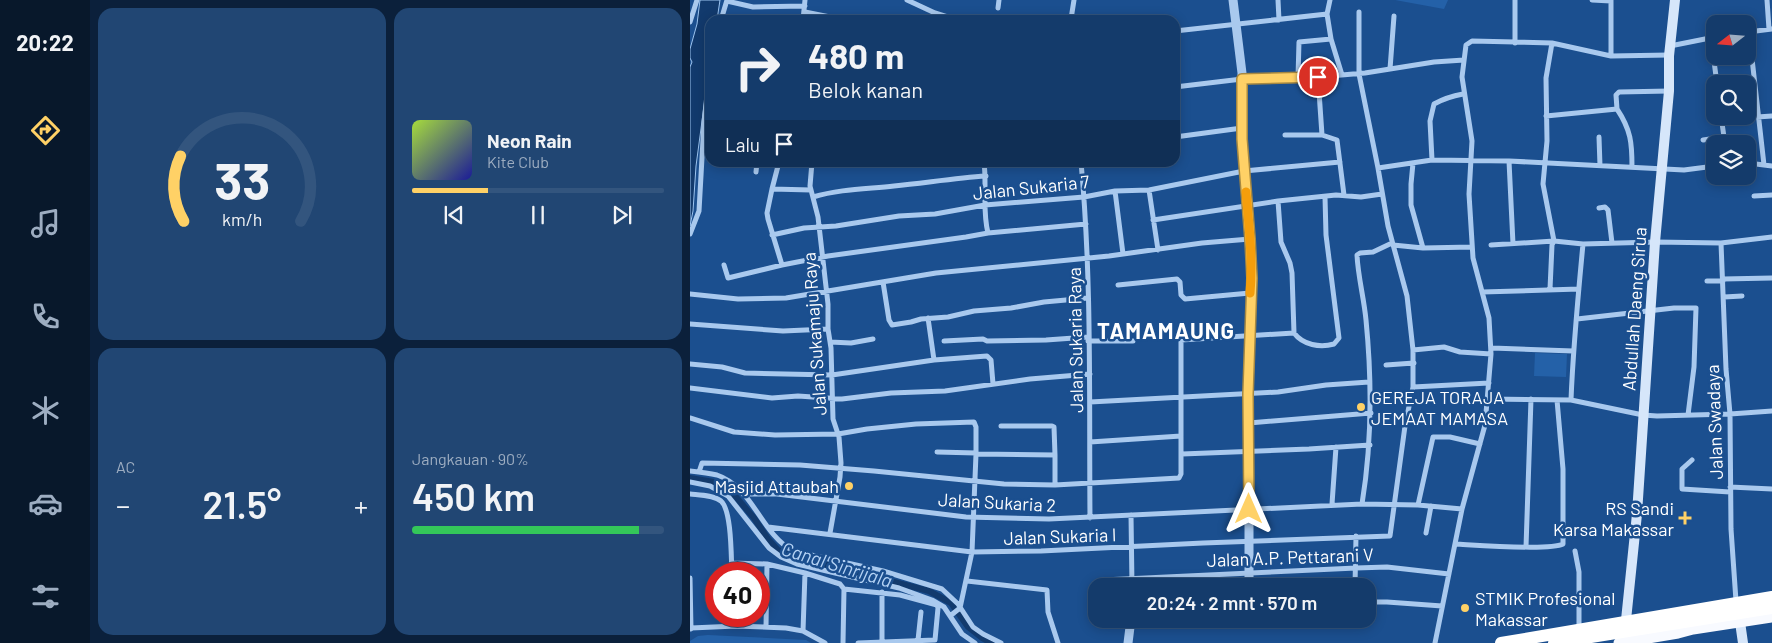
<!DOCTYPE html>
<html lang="id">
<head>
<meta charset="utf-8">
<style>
	:root { --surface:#143b6b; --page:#214673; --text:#f1f3f6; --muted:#9dadc1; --line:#33557e; --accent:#ffd166 }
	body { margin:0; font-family:Barlow,sans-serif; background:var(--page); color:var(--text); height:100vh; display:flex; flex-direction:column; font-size:19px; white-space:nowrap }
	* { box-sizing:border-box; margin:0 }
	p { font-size:16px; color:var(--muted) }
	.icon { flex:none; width:28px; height:28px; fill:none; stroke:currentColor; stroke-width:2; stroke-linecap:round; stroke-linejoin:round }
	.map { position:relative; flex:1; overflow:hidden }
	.drawer { display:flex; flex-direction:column; gap:8px; padding:8px; background:#0b203b; width:600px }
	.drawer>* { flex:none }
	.banner { position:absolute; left:15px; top:15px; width:475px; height:152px; border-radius:15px; box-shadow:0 2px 12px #0003,0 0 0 1px var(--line); background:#143b6b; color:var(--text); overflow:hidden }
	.needle { width:32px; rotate:253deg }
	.tools { position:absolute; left:1016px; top:15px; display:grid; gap:10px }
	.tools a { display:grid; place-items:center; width:50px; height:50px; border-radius:10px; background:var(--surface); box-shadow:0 2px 12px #0003,0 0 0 1px var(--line); font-size:25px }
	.speed { position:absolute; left:15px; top:562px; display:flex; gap:10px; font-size:25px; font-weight:700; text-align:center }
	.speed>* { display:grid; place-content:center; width:65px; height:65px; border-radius:50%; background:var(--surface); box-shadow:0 2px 12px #0003,0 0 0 1px var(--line); line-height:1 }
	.speed .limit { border:8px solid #d22; background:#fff; color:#111 }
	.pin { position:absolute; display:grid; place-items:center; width:42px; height:42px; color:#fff; margin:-21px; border:2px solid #fff; border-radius:50%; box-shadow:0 1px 5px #0007 }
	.me { position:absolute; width:55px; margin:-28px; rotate:0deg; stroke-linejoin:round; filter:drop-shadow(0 0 4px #0008) }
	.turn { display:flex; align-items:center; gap:18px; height:105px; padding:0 20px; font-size:22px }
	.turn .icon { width:65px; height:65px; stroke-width:2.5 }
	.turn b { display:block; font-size:35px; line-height:42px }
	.then { display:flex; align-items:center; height:48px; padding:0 20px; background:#0003; gap:10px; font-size:19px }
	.big { font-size:38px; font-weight:600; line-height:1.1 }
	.drawer .tile { flex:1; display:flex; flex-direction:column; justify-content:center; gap:8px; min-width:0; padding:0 18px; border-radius:15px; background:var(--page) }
	.drawer .dial { align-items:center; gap:0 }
	.dial svg { height:130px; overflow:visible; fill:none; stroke:var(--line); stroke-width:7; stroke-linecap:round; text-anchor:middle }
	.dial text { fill:var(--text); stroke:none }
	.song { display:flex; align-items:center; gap:15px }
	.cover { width:60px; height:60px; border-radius:8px; background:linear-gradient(135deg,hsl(80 70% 55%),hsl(240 70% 35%)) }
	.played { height:5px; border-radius:2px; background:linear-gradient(90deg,var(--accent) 30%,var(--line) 30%) }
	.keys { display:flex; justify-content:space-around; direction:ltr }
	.heat { display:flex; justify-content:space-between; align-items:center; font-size:28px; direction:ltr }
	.charge { height:8px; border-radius:4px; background:linear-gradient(90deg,#34c759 90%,var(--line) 0) }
	.drawer .tiles { flex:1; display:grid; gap:8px; grid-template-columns:repeat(2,1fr) }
	.trip { position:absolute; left:398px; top:578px; width:288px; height:50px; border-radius:15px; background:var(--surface); box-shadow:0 2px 12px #0003,0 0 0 1px var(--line); font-weight:600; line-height:50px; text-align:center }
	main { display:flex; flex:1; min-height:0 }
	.dock { display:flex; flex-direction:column; width:90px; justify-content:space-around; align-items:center; background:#08182b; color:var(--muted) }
	.dock .icon { width:35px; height:35px }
	.dock .active { color:var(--accent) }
	.dock b { font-size:22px; color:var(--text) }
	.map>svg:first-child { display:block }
	.green { fill:#2461a8 }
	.water { fill:#123a6d; stroke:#9cc4f0 }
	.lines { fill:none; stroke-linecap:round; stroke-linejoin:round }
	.canal { stroke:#123a6d; stroke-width:6 }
	.minor { stroke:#a9c9ee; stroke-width:5 }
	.tertiary { stroke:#a9c9ee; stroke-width:9 }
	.secondary { stroke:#d6e6fa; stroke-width:10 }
	.trunk { stroke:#f8faff; stroke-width:11 }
	.motorway { stroke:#fff; stroke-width:12 }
	.motorway-bridge { stroke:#fff; stroke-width:12 }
	.route-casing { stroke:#a68842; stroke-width:12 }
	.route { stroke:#ffd166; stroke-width:9 }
	.slow { stroke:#f59e0b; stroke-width:9 }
	.poi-dot { fill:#ffd166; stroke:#1b4f8f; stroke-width:2 }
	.labels { text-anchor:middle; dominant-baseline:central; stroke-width:5; stroke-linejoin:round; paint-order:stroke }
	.street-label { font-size:18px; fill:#fff; stroke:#1b4f8f }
	.poi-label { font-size:18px; fill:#fff; stroke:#1b4f8f; text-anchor:start }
	.water-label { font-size:19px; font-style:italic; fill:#b5d3f5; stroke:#1b4f8f }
	.district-label { font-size:22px; font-weight:bold; letter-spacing:1px; fill:#fff; stroke:#1b4f8f }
</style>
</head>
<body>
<main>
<nav class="dock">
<b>20:22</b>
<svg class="icon active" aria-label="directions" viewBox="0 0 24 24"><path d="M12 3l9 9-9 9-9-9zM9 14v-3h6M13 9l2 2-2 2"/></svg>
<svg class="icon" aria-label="music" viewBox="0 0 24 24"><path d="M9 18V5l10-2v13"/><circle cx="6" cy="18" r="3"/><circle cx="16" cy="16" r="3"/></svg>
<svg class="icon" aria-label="phone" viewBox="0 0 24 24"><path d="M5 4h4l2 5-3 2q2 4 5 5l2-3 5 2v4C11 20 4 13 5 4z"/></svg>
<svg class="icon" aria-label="climate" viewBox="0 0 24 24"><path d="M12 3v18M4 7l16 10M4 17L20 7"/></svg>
<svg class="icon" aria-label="car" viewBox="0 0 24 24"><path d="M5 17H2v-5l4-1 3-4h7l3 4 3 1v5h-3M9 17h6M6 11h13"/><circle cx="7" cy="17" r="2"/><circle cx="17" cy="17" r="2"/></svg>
<svg class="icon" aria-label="filters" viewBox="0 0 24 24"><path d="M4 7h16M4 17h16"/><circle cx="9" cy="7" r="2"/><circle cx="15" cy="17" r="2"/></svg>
</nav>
<section class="drawer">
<div class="tiles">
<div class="tile dial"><svg viewBox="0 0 100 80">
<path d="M14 69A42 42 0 1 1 86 69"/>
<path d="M14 69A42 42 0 0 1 12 29" stroke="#ffd166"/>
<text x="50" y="56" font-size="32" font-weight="700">33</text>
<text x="50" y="72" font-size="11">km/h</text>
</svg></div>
<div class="tile">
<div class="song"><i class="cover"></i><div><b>Neon Rain</b><p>Kite Club</p></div></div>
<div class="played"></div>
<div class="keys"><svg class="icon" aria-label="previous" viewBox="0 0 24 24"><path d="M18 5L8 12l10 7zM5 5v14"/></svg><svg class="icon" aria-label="pause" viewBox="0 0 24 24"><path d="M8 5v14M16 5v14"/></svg><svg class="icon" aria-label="next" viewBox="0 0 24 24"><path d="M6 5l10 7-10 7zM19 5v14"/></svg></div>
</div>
<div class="tile"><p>AC</p>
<div class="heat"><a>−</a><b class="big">21.5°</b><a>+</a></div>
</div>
<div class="tile"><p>Jangkauan · 90%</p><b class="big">450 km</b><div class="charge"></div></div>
</div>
</section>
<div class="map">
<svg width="1082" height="643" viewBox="0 0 1082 643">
	<rect width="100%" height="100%" fill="#1b4f8f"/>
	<path class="green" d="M705 0H758L754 9Z
		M845 353 877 354 876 377 844 376Z
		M18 635 116 640 121 643H0V641L8 636Z"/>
	<path class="water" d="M10 0H30L27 20H20V61L6 166 3 211 0 226V67L2 62 0 58V49L7 24Z"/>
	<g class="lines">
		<path class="canal" d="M0 478 24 482 46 497 64 518 78 539 88 550 126 562 239 591 261 603 278 627 292 638 301 643"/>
		<path class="minor" d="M217 0 245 13 267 20
			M588 0 589 20
			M825 0V43
			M902 0 921 1
			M921 0V56
			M1077 0 1079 29
			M37 1 63 7 115 6
			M308 8 309 0
			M115 12 155 20
			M637 14 640 0
			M327 17H381
			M381 19 384 0
			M31 20 37 0
			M113 20 115 0
			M0 22 7 0
			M485 31 637 14 641 39 652 75
			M1058 32 1082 29
			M1059 32 1074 165
			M1021 38 1027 84
			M980 46 1025 37
			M700 69 704 16
			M608 77 609 42 641 39
			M628 77 632 135
			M485 87 552 79 628 77 675 73 744 62 774 60
			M927 109C941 130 942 143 942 167
			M856 116 927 109 926 95 929 92 979 91
			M1031 116 1035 144
			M1067 117 1082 116
			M595 135H632L647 140 654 195
			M485 137 552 128
			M909 137 910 166
			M1013 140 1034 137
			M742 160 740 121 744 104C753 99 762 96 773 94
			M819 161 823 244
			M122 162 120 186 128 217 138 304V329L141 348 143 419 149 437 151 463 150 477 140 533
			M167 162H183
			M294 162C297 186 292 210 298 233
			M391 162C402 281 399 399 400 518
			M340 163 342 162
			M723 163 721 184V205L733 248
			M1058 163 1082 166
			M688 168 742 160 819 161 994 170 1025 166
			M66 172 67 162
			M85 189H82L89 162
			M121 190 82 189 77 213 78 219 92 265 138 256 276 237 298 233 396 224
			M459 190 468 250
			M425 191 433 254
			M1064 196 1082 195
			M123 197C150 189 176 189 204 186 235 183 265 178 296 176
			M909 208 915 207 918 210 922 243
			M463 220 588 201 646 195 671 197 692 194
			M0 234 9 211 14 122 20 68
			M82 235 114 228 146 226 209 216 245 214 295 205 394 197 425 191 459 190 554 171 650 162
			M1031 243 1036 369 1040 414 1041 529 1046 601
			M703 245 733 248 782 247
			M801 245 864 241 893 244 965 242 1031 243 1082 237
			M34 265 38 278 92 265
			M1033 279 1082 278
			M1017 281H1033
			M193 282 199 320 202 325 221 322 231 319 258 317 284 311 321 308 354 302 398 298
			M428 285 487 279 490 282 491 295 495 299 560 293
			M860 289 862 245 864 241 853 184 857 141 856 78 862 43
			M792 292 889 289
			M0 294 48 299 96 298 246 273 419 256 512 243 560 239
			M1034 297 1052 296
			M238 318 244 360
			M887 319 984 308H1006L1004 367 998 415
			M0 324 93 331 138 329
			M604 333C613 345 630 348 644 344L649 338 636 235 635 197
			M254 341 293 339 297 341
			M297 341 356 340 398 337
			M398 341H443
			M140 342 161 343 183 339
			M802 348 883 351
			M723 350 754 347 770 352 801 354
			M0 364 32 367 55 373 142 375 244 360 297 356 301 360 303 384
			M696 365 724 363
			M723 387 799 383
			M0 388 82 398 108 396 152 399 201 393 255 391 340 379 400 374
			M798 399 881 400 953 415 967 416 1040 414 1082 411
			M881 400C883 348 888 296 893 244
			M400 402 588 392 636 385 679 382
			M0 418 44 432 85 435 148 434 177 429 226 424 284 422 286 427V454L282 552 270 608 260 616
			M559 423 681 413
			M400 442 491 436
			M247 452 286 453
			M286 454 365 455 364 427 362 426H311
			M492 454 619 449 680 445
			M365 455V485
			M1002 460 992 469V489L1040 492
			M0 471C9 472 18 473 27 475 63 487 71 534 103 551L193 571 252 589 268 604 283 627 293 634 311 643
			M9 472 12 463 110 465 184 471 314 484 365 485 489 478 491 474V340L604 333 602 273 600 263 591 242 588 201
			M0 482 20 486 38 496 79 548 91 557 107 564 209 588 242 600 254 607 272 634 285 643
			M1040 487 1082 489
			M0 494C9 495 24 495 31 501 42 511 41 558 42 574
			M53 494H87L276 517 359 519 672 504 728 505 772 509
			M642 504 646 447
			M672 504C682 443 682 381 676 320 674 298 668 277 667 255L670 253 683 252 702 243
			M728 505 743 437H760L790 444
			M441 515 442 586
			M78 527 282 552 351 551 513 543 700 536 715 426 723 387V350L717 296 698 226 688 168 669 74V12
			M736 533 741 506
			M766 544C785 545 860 551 873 544V469L867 400
			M836 547 841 399
			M885 551 889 572V627
			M42 563 77 564 76 627
			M77 564 115 573 150 584 154 589
			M0 578 1 629
			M277 581 357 590 358 612 368 643
			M407 586 408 582 413 580 666 568 697 567 759 574
			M665 586 666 536
			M154 589 210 595 247 605 248 608 245 640 168 643
			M676 602H697L752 606
			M45 616 46 626
			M1 628 46 626 96 628 113 631 135 643
			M113 631 115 573
			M228 640 231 612
			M192 641V592
			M153 643 154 589
			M745 643 772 509 795 425 801 354 799 318 783 258 779 194 782 141 772 77 776 45 782 41 862 43 921 56 979 55"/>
		<path class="tertiary" d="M543 0 552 73V139L560 239 562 278 559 394V586
			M438 643 441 619"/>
		<path class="secondary" d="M936 620 947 514 965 242 979 91V56L985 0
			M1050 622 1053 643"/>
		<path class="trunk" d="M929 643 988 633 1003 629 1082 617"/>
		<path class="motorway" d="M864 643 1082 608"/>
		<path class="motorway-bridge" d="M811 643 1082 597"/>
	</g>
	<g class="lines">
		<g class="route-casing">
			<path id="route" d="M559 509 558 394 562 278 560 239 552 139V79L628 77"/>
		</g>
		<use href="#route" class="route"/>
		<path class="slow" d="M556 192C559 226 563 260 560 293"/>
	</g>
	<g class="poi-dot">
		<circle cx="671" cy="407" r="5"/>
		<circle cx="159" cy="486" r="5"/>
		<path d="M992.5 510.5h5v5h5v5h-5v5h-5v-5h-5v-5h5z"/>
		<circle cx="775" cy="608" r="5"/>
	</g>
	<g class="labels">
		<g class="street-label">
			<text transform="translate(341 187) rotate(-6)">Jalan Sukaria 7</text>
			<text transform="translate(944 309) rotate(-86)">Abdullah Daeng Sirua</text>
			<text transform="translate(124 334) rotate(-94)">Jalan Sukamaju Raya</text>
			<text transform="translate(385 340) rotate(-91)">Jalan Sukaria Raya</text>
			<text transform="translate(1024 422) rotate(-92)">Jalan Swadaya</text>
			<text transform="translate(307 502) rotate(3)">Jalan Sukaria 2</text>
			<text transform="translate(370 536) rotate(-2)">Jalan Sukaria I</text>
			<text transform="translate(600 557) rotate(-2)">Jalan A.P. Pettarani V</text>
		</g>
		<g class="poi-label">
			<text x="681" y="397">GEREJA TORAJA<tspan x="681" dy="21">JEMAAT MAMASA</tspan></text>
			<text x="149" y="486" text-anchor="end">Masjid Attaubah</text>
			<text x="984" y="508" text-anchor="end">RS Sandi<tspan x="984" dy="21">Karsa Makassar</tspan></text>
			<text x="785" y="598">STMIK Profesional<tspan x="785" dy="21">Makassar</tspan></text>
		</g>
		<g class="water-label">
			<text transform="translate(147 564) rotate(17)">Canal Sinrijala</text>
		</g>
		<g class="district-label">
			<text x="476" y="330">TAMAMAUNG</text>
		</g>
	</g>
</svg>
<div class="tools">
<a><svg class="needle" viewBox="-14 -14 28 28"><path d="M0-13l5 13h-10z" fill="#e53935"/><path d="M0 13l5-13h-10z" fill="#9dadc1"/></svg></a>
<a><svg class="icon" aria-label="search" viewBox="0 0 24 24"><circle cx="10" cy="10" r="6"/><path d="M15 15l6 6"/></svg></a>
<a><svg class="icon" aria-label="layers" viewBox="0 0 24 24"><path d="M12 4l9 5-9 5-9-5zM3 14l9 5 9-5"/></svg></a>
</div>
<div class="speed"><div class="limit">40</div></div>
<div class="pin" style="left:628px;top:77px;background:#d93025"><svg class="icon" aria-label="arrive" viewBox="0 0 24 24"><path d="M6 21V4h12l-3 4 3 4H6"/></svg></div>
<svg class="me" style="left:559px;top:509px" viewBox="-20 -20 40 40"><path d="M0-17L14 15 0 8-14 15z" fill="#ffd166" stroke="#fff" stroke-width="4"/></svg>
<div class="trip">20:24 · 2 mnt · 570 m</div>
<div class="banner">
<div class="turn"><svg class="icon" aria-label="right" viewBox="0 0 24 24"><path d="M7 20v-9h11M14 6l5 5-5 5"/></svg><div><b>480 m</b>Belok kanan</div></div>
<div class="then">Lalu<svg class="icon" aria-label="arrive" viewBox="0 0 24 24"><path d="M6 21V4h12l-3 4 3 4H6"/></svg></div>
</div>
</div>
</main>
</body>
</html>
